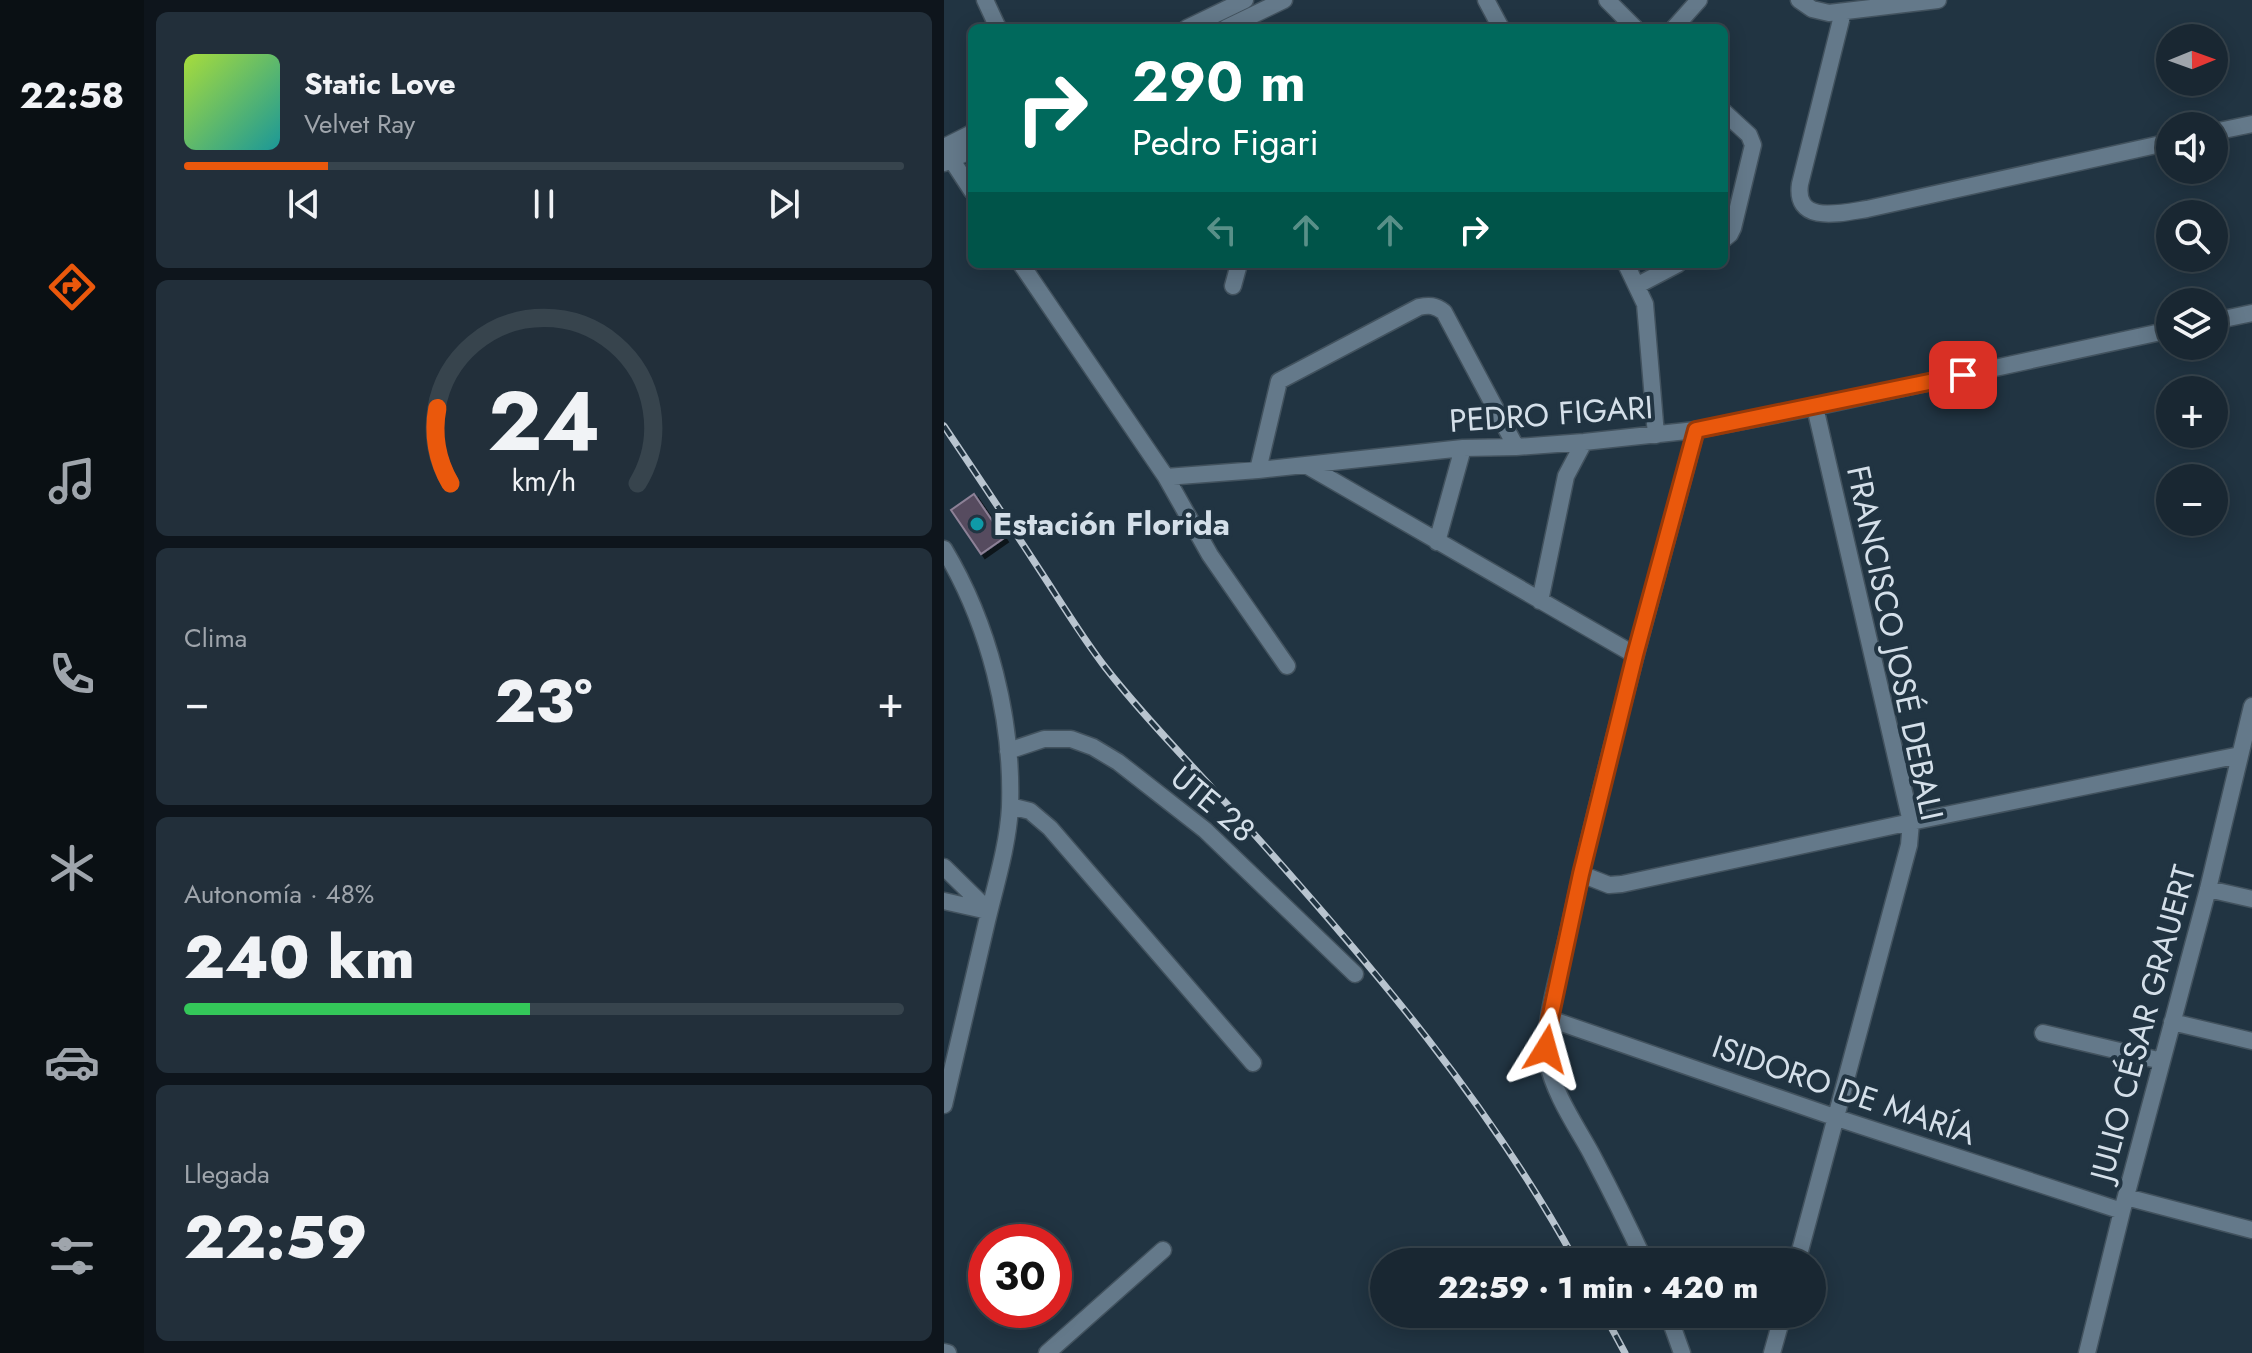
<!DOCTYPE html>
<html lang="es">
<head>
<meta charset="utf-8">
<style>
	:root { --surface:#192732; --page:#222f3a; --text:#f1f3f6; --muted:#9fa5ac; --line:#37444d; --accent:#ea580c }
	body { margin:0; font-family:Jost,sans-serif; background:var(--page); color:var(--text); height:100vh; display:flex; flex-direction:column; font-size:30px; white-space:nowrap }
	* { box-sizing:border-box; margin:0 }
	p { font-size:26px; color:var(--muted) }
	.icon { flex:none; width:44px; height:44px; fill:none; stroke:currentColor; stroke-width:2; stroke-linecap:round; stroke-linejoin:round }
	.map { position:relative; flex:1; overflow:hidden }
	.panel { display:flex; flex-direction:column; gap:12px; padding:12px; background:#0e151c; width:800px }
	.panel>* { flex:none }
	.top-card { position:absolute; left:24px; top:24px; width:760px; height:244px; border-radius:12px; box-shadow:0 4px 20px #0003,0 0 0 2px var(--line); background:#00695c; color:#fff; overflow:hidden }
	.needle { width:52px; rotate:89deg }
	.buttons { position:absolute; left:1212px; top:24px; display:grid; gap:16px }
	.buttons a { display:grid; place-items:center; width:72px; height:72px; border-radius:50%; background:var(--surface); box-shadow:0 4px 20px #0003,0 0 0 2px var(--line); font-size:40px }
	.speed { position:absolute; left:24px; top:1224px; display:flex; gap:16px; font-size:40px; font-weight:700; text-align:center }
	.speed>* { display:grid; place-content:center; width:104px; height:104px; border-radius:50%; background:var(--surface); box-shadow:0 4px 20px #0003,0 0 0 2px var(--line); line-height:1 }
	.speed .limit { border:12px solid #d22; background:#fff; color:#111 }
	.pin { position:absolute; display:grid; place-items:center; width:68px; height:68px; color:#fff; margin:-34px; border-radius:16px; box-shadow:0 4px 12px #0006 }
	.me { position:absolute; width:88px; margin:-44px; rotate:8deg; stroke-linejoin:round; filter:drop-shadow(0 0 6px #0008) }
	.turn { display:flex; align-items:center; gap:28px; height:168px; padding:0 32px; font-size:36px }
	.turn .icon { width:104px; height:104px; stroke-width:2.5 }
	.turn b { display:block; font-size:56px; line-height:68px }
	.lanes { display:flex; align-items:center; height:76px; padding:0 32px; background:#0003; justify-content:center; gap:40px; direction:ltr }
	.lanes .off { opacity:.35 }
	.big { font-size:60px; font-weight:800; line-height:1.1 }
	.panel .tile { flex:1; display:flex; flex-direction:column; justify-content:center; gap:12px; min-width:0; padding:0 28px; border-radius:12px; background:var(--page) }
	.panel .dial { align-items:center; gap:0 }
	.dial svg { height:208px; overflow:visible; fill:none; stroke:var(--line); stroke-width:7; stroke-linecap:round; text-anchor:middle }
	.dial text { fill:var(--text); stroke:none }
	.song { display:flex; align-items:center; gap:24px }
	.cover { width:96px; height:96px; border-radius:12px; background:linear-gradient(135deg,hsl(80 70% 55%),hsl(180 70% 35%)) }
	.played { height:8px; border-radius:4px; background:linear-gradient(90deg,var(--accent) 20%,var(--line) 20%) }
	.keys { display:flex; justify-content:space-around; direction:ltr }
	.heat { display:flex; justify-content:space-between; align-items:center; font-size:44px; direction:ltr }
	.charge { height:12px; border-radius:6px; background:linear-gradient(90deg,#34c759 48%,var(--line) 0) }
	.trip { position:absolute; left:426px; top:1248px; width:456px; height:80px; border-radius:40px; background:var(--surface); box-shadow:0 4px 20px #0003,0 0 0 2px var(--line); font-weight:800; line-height:80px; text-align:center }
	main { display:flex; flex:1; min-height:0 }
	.menu { display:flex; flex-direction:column; width:144px; justify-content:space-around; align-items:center; background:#0a1014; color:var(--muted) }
	.menu .icon { width:56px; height:56px }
	.menu .selected { color:var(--accent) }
	.menu b { font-size:36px; color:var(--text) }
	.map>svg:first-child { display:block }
	.building { fill:#564b5f; stroke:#8d8197; stroke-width:2; filter:url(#shadow) }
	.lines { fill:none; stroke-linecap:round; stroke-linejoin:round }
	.minor-casing { stroke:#42525e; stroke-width:19 }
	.minor { stroke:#64798a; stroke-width:16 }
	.rail-casing { stroke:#b8c4cf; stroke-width:7 }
	.rail { stroke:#213442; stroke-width:4; stroke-dasharray:12; stroke-linecap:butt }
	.route-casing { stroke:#983908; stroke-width:20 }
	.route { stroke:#ea580c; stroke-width:14 }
	.culture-dot { fill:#0f9aa8; stroke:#213442; stroke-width:3 }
	.labels { text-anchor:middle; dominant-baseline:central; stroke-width:8; stroke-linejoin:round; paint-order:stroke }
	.street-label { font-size:32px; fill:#d4dfe9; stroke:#213442 }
	.poi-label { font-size:32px; font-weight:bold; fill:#d4dfe9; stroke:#213442; text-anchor:start }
</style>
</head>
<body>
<main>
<nav class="menu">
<b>22:58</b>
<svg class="icon selected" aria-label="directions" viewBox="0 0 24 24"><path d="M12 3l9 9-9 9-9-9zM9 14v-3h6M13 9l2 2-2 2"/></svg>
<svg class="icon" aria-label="music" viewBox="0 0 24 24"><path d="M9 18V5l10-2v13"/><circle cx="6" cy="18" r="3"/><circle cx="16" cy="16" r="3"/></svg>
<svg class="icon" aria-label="phone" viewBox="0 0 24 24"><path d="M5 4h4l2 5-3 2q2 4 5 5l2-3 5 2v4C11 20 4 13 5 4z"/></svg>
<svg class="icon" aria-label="climate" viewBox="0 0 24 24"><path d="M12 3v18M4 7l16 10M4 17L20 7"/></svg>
<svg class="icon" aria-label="car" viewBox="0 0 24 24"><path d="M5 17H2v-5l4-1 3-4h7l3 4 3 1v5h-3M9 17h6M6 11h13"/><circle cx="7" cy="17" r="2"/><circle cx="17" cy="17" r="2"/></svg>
<svg class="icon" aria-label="filters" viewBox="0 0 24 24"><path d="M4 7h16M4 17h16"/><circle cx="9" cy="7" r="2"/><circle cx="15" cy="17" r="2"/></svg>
</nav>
<section class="panel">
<div class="tile">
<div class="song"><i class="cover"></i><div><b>Static Love</b><p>Velvet Ray</p></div></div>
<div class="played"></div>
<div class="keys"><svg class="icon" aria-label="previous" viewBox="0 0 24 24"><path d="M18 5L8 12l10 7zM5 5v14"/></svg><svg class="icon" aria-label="pause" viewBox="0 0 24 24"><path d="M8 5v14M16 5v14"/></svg><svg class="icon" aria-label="next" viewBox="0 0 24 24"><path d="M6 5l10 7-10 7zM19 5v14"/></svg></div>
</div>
<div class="tile dial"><svg viewBox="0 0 100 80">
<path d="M14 69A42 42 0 1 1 86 69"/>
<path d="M14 69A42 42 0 0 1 9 40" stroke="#ea580c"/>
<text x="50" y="56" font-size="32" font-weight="700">24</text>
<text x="50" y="72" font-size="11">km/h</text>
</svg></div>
<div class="tile"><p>Clima</p>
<div class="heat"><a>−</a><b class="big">23°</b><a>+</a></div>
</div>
<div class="tile"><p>Autonomía · 48%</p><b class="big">240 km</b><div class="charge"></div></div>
<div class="tile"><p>Llegada</p><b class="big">22:59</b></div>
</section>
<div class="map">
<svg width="1308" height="1353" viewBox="0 0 1308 1353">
	<defs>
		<filter id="shadow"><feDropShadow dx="4" dy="4" stdDeviation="0" flood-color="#0009"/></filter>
	</defs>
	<rect width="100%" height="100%" fill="#213442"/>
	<path class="building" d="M30 494 60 538 37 554 7 510Z"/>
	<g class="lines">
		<g class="minor-casing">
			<path id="minor" d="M41 0 54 28
				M542 0 557 28
				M663 0 691 28
				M855 0 868 9 885 13 994 0
				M899 12 856 184C850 225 897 213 923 209L1226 142
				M243 28 301 0
				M282 28 340 0
				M730 28 755 0
				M780 112 805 135 809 145 789 228 786 234 780 239
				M1270 132 1308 124
				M0 147 28 133
				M0 148 28 191
				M0 163 28 150
				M77 264 222 477 266 555 343 666
				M682 264 701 304 712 435
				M694 285 734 264
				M289 286 295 264
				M1270 321 1308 313
				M362 465 691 655
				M314 470 335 381 475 307C485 305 491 305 500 312L572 447
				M222 477 314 470 519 448 572 447 640 442 752 430 871 407 1226 330
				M493 542 519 448
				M0 549C45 624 69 719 66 807 64 845 52 883 43 921 29 982 14 1044 0 1105
				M596 601 622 476 640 442
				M64 751 100 739H127L149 747 174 762 261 830 411 974
				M66 806 86 811 106 828 309 1063
				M0 867 45 911
				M637 874 665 885 678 884 967 822 1296 755
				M1264 889 1308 899
				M0 901 44 911
				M606 1019 893 1118 1178 1211
				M1228 1022 1308 1041
				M1099 1033 1218 1061
				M1182 1197 1308 1230
				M701 1262C684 1225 666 1189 647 1153 631 1124 610 1094 603 1060 597 1031 618 961 625 929 661 761 708 596 752 430
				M853 1262 965 845 967 822 871 407
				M724 1314 738 1353
				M0 1352 4 1353
				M103 1353 219 1250
				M828 1353 839 1314
				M1143 1353 1178 1211 1264 889 1308 706"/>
		</g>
		<use href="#minor" class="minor"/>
		<g class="rail-casing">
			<path id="rail" d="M0 426C33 475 65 523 97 572 118 604 138 637 161 667 207 726 261 778 310 834 429 967 546 1104 632 1262
				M660 1314 681 1353"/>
		</g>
		<use href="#rail" class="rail"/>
	</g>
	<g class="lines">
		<g class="route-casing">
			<path id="route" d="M602 1049 606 1019 637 874 691 655 752 430 1019 375"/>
		</g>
		<use href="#route" class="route"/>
	</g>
	<circle class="culture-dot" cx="33" cy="524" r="8"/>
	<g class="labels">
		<g class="street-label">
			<text transform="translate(607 414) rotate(-4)">PEDRO FIGARI</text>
			<text transform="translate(951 643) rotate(78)">FRANCISCO JOSÉ DEBALI</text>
			<text transform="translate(269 804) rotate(40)">UTE 28</text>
			<text transform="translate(1199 1023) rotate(-75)">JULIO CÉSAR GRAUERT</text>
			<text transform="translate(900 1090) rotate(19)">ISIDORO DE MARÍA</text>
		</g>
		<g class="poi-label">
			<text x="49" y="524">Estación Florida</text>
		</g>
	</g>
</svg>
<div class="buttons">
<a><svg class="needle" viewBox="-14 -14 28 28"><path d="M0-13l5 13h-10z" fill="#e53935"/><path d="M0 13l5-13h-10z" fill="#9fa5ac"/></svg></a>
<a><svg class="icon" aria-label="sound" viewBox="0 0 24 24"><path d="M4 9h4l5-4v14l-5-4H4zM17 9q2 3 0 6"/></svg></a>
<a><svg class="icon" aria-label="search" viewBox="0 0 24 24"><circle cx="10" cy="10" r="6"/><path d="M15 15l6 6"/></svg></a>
<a><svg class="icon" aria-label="layers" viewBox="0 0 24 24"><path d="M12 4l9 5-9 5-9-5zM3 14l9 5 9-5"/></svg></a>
<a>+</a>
<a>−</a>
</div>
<div class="speed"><div class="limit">30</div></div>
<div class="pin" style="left:1019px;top:375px;background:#d93025"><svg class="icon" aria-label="arrive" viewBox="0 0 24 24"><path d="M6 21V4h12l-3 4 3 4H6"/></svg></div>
<svg class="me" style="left:602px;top:1049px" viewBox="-20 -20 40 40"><path d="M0-17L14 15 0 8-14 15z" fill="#ea580c" stroke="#fff" stroke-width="4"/></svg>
<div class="trip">22:59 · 1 min · 420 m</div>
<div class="top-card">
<div class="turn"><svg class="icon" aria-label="right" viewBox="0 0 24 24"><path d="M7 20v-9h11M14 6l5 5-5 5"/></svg><div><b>290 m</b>Pedro Figari</div></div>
<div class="lanes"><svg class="icon off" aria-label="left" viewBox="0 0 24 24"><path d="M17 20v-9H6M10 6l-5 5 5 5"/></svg><svg class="icon off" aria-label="ahead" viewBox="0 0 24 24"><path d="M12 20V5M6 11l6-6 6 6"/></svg><svg class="icon off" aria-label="ahead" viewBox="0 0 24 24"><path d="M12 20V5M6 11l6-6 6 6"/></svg><svg class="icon" aria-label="right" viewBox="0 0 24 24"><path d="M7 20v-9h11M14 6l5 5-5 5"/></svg></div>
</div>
</div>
</main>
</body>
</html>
